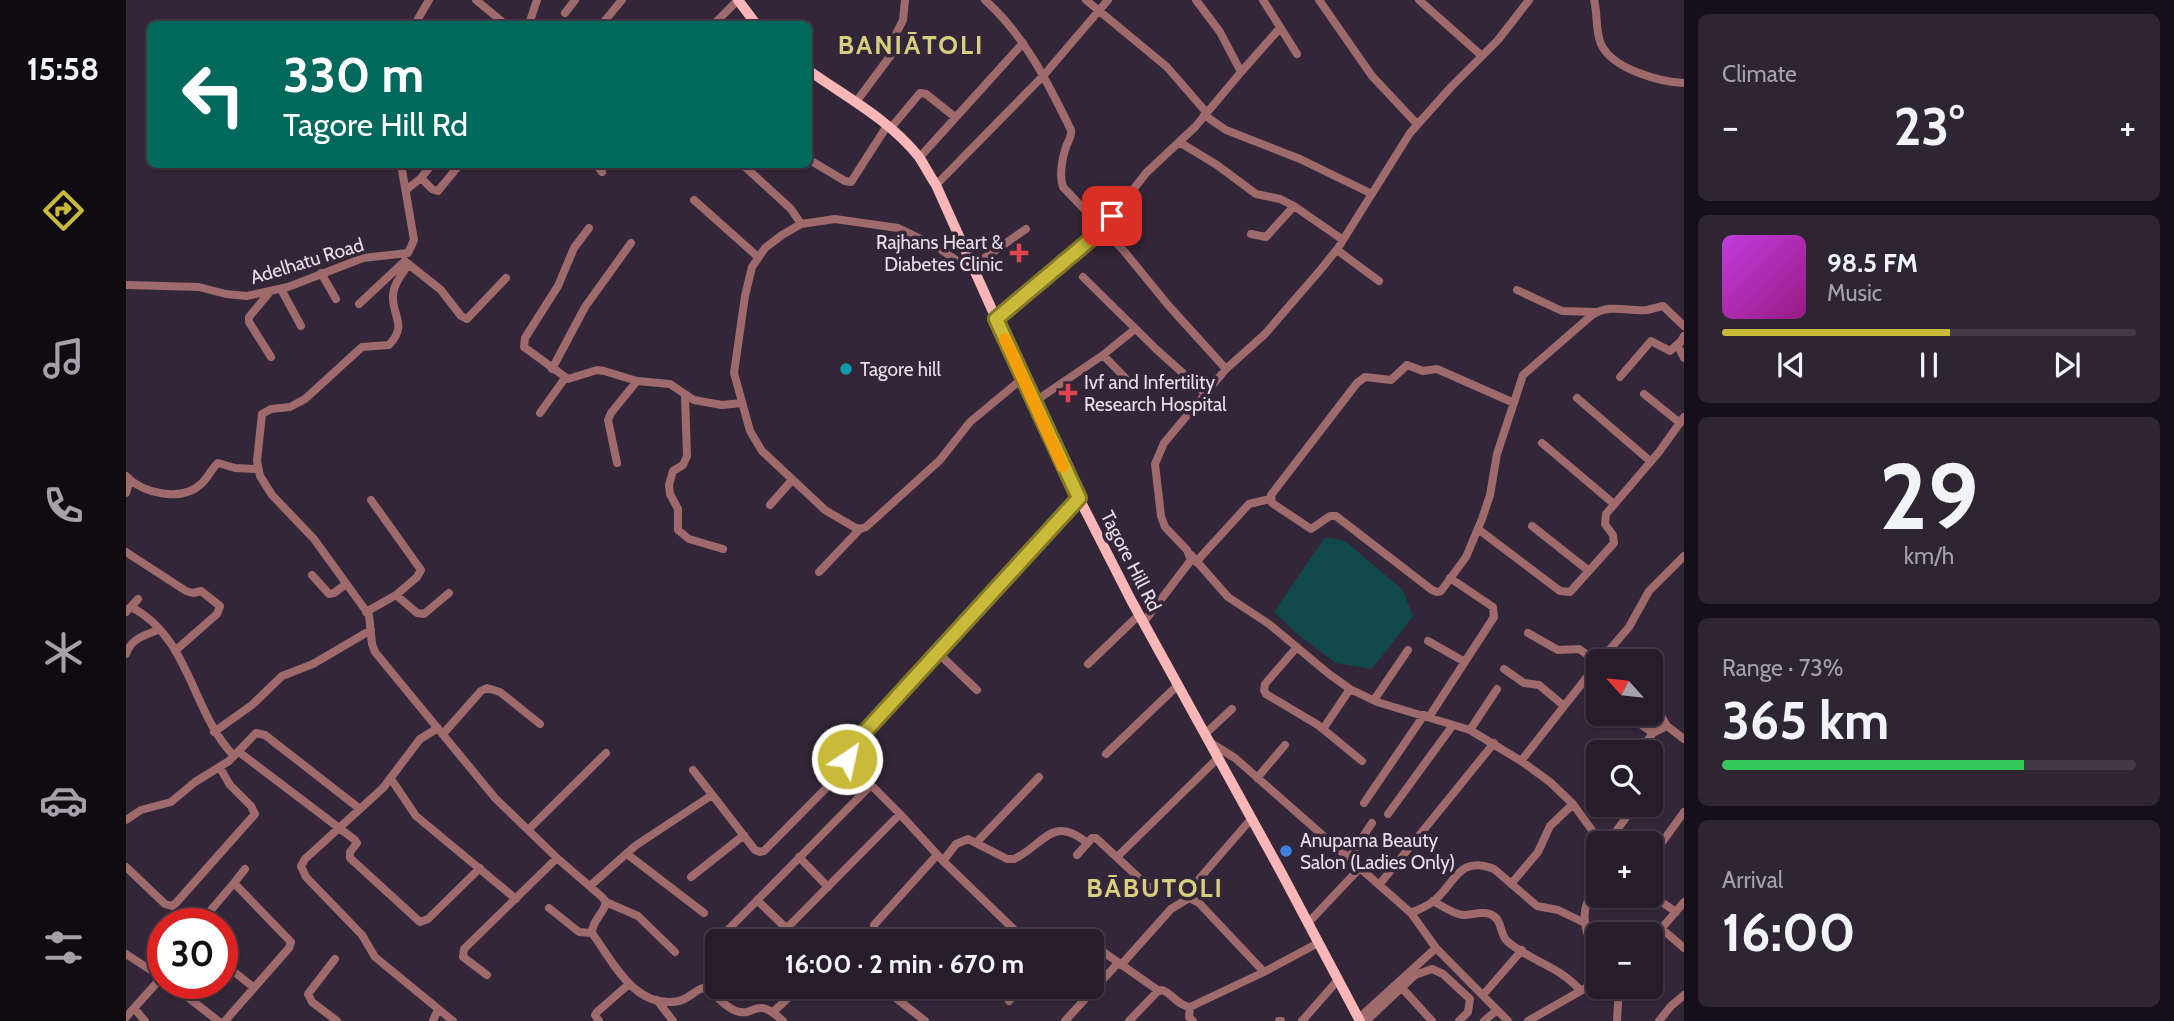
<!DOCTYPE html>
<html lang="en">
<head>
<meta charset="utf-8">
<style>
	:root { --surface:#261c2a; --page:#2e2532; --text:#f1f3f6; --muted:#a4a1a8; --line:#423a47; --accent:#caba3a }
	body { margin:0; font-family:Cabin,sans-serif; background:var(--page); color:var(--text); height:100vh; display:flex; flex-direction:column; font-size:26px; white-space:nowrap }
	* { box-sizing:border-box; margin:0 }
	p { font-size:23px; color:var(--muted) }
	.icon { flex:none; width:38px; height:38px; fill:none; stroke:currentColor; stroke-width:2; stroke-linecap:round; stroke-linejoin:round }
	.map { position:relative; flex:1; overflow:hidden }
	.drawer { display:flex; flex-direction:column; gap:14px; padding:14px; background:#150f17; width:490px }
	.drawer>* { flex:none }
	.top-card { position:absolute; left:21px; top:21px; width:665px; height:147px; border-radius:10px; box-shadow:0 2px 5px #0004,0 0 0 2px var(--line); background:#00695c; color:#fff; overflow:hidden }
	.needle { width:46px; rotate:297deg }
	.tools { position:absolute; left:1460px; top:649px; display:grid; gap:14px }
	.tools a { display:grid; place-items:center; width:77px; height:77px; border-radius:10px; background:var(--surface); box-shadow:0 2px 5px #0004,0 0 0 2px var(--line); font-size:35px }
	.speed { position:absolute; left:21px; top:908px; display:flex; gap:14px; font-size:35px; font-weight:700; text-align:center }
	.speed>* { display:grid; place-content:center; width:91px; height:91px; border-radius:50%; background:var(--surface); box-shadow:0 2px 5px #0004,0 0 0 2px var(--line); line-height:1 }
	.speed .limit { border:10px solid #d22; background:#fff; color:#111 }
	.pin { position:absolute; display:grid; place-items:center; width:60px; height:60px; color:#fff; margin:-30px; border-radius:14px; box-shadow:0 4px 10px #0006 }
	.me { position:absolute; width:77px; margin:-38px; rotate:34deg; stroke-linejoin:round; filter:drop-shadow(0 0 5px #0008) }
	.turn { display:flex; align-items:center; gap:24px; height:147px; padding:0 21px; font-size:32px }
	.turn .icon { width:91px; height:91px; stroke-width:2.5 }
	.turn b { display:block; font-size:49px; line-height:60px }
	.big { font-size:52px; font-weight:700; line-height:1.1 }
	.drawer .widget { flex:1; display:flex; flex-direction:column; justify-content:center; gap:10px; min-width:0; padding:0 24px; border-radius:10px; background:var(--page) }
	.drawer .dial { align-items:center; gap:0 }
	.dial b { font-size:91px; line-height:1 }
	.song { display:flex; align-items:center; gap:21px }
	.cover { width:84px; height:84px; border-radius:10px; background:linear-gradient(135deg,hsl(290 70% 55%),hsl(310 70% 35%)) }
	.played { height:7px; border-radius:4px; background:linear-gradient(90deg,var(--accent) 55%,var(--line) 55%) }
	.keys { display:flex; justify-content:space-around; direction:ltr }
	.heat { display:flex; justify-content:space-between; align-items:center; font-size:38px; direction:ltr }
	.charge { height:10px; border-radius:5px; background:linear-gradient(90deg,#34c759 73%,var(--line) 0) }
	.trip { position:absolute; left:579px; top:929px; width:399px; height:70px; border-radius:10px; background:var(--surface); box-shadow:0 2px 5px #0004,0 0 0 2px var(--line); font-weight:700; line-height:70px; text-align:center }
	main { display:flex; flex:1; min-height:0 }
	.menu { display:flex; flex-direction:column; width:126px; justify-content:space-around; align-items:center; background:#0f0b11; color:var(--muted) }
	.menu .icon { width:49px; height:49px }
	.menu .current { color:var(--accent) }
	.menu b { font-size:32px; color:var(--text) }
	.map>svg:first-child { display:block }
	.water { fill:#11484c }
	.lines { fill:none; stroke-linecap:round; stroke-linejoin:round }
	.minor { stroke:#9f6a6b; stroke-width:8 }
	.major { stroke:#f8b6b6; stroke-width:10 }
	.route-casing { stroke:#837926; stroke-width:18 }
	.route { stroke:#caba3a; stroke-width:12 }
	.slow { stroke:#f59e0b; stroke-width:12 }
	.health-dot { fill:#e0444e; stroke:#332638; stroke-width:2.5 }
	.culture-dot { fill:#0f9aa8; stroke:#332638; stroke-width:2.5 }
	.shop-dot { fill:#3f7fe0; stroke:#332638; stroke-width:2.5 }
	.labels { text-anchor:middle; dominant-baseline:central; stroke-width:7; stroke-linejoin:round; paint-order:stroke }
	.poi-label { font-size:19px; fill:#e8dfeb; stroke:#332638; text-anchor:start }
	.street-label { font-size:19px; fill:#e8dfeb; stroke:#332638 }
	.district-label { font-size:26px; font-weight:bold; letter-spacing:2px; fill:#d8ce80; stroke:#332638 }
</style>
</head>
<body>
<main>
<nav class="menu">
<b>15:58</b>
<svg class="icon current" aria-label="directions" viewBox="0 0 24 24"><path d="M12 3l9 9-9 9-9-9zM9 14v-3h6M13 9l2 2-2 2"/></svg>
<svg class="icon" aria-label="music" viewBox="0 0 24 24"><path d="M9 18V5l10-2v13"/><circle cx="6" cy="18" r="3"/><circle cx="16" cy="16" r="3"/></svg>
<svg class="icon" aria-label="phone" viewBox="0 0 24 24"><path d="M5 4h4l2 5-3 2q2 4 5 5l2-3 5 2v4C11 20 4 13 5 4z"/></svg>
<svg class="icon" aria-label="climate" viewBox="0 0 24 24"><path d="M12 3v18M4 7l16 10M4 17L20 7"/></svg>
<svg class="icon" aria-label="car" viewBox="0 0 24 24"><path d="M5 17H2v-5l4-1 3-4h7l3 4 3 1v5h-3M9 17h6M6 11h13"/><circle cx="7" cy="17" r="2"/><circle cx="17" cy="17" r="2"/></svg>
<svg class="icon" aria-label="filters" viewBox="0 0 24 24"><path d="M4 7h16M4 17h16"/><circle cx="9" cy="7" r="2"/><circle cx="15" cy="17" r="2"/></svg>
</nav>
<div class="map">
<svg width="1558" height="1021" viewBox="0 0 1558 1021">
	<rect width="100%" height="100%" fill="#332638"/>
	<path class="water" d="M1199 537 1219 541 1276 589 1287 616 1246 669 1210 663 1170 633 1148 612Z"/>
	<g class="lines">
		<path class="minor" d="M350 0 379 24
			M859 0C899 36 922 83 945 130 946 138 942 140 940 147 936 158 933 176 937 187L998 251 1042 305 1100 369
			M960 0 1041 67 1080 112
			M1137 0 1171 54
			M1193 0 1246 76 1291 124
			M1293 0 1356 56
			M1468 0C1472 14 1469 30 1475 44 1486 69 1534 82 1558 83
			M439 13 449 0
			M289 24 303 0
			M403 24 411 0
			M476 24 496 0
			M588 24 612 0
			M1115 72 1154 28
			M730 102 765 55 770 34 777 20 779 0
			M1078 115 1100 130 1174 159 1246 194
			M764 129 794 93 800 94 829 117
			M1053 142 1091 165 1130 194 1154 199 1168 206 1217 240
			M793 158 897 43
			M682 159 719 181 725 182 761 126
			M470 164 476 172
			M616 164 665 209 675 224
			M295 178 306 189 312 191 334 164
			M810 185 918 75 982 0
			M280 190 295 178 306 164
			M568 200 632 257
			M463 228 448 248 432 286 399 338 398 347 442 379 471 370 478 371 511 381 544 384 568 400 596 405 616 403
			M1125 234 1140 237 1168 206
			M1211 250 1253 281
			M281 263 315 290 335 316 341 319 380 278
			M282 265C276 274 267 285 267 296 266 316 282 325 263 345L236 347 179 399 164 407 145 409 136 414 131 461 134 476 146 495 188 539 243 615 246 644 249 652 369 798 431 858 476 897 480 902C478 914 466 920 466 933 487 962 509 1010 553 1001 562 999 568 991 577 988 590 993 598 1007 610 1011 631 1018 627 994 657 1021
			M195 273 210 299
			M957 277 1030 349 1079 393
			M0 285 73 287 100 294 121 296 162 287 237 258 282 253 288 240 275 164
			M155 289 175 326
			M1391 290 1436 311 1471 312
			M143 293 123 317V322L145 357
			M233 304 279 261
			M870 319 977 229 1020 173 1069 127 1115 72 1094 32 1070 0
			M1558 336 1552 346 1558 358
			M977 355 1008 387
			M426 369 459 307 505 243
			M1494 377 1525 341 1544 351 1553 343
			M897 378 844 422 814 460 740 527 734 529 728 527 699 510 636 451 624 431 608 373 619 296 626 267 639 248 656 235 675 224 709 219 772 228 810 246 834 263 847 266 900 229
			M1518 394 1554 423
			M559 395 561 456 557 465 547 471 543 485 544 494 552 509V530L563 539 597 549
			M1451 398 1524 461
			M908 402 977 355 1009 329
			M1388 403 1311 369 1297 371 1281 365 1265 380 1239 377 1231 383 1145 495 1146 503 1185 529 1204 516H1210L1306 590 1311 592 1315 591 1340 557 1356 519 1364 495 1371 454 1397 375 1466 315C1485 303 1501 312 1521 310 1527 309 1532 307 1537 306L1558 326
			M414 413 439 378
			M1416 443 1488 504
			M491 463 482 420 485 413 511 381
			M0 476C17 494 56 502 75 484 82 478 85 469 92 463L109 468 132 469
			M0 493 4 480
			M245 500 295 570 291 577 270 595
			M644 505 666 480
			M1406 526 1463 571
			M1352 529 1434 591 1444 592 1488 543 1487 535 1479 524 1480 514 1533 452 1558 417
			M0 552 60 591 67 593 75 591 94 606 91 614 50 650
			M1065 555 1102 597 1143 624 1203 674 1224 689 1251 702 1344 730 1395 761 1424 782 1447 804 1476 844
			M1070 562 1123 504 1144 499
			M693 572 734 529
			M186 575 203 594 208 593 220 584
			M5 607C64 637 66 713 108 756
			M0 612 12 599
			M240 612 270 595 291 613 298 614 323 593
			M1017 623 1065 560 1061 550 1039 527 1035 516 1029 464 1038 443 1100 369 1139 334 1196 268 1212 248 1284 133 1325 87 1372 40 1403 0
			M1402 633 1432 650 1453 649 1472 662
			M1302 641 1339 662
			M1171 647 1139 684 1138 690 1140 694 1192 725 1236 761
			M1484 649 1500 662
			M812 653 851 690
			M0 654C5 639 18 635 32 630
			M1473 662 1503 627 1523 591 1558 556
			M962 664 1013 615
			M1378 669 1398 683 1413 685 1438 706
			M1459 679 1472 690
			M1524 684 1530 707 1541 726
			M1248 700 1282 650
			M1500 714 1527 733
			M1303 717 1368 617 1367 607 1324 578
			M312 728 294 739 257 788 179 859 175 866 180 877 236 935 249 957 327 1021
			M1197 729 1224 689
			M1344 730 1371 689
			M88 732 126 705 156 676 187 664 245 630
			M317 734 355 691 361 688 374 692 414 724
			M1079 734 1106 709
			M1085 743 1109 758 1285 913
			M113 752 229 840 231 843 224 852V858L294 922 302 919 354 868
			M1513 752 1527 733 1541 726 1558 739
			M980 754 1052 685
			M1395 761 1472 663
			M567 770 629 850 634 852 638 851 724 764
			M1131 778 1159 745
			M265 779 290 816 390 899
			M1238 803 1298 715
			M774 814 817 861 901 942
			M1262 814 1327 725
			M0 820 15 810 45 802 69 782 103 761 130 733 139 735 234 809
			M402 830 480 753
			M850 843 913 777
			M1481 844 1509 805
			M501 854 578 913
			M951 855 966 838H970L1027 891
			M673 857 702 887
			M991 857 1092 758
			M1222 859 1246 823
			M1524 859 1558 812
			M817 861 830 844 842 839 881 859H888C917 846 926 814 960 842
			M0 867 39 904 46 906 50 903 129 814 125 806 104 785 94 768
			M565 877 618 835
			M1073 879 1126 818
			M108 883 119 869
			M1385 884 1412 852 1424 826 1447 804
			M1472 884C1448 915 1461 930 1472 963
			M1253 885 1368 743
			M464 886 509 846 586 795
			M1524 894 1550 912
			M631 900 660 928
			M1307 901C1316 906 1327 914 1337 915 1346 915 1355 911 1364 914 1377 919 1373 933 1381 941 1402 960 1431 965 1453 989
			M480 902 512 916 549 952
			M423 908 453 932 466 933
			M1182 923 1233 869
			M73 924 108 883 165 942 163 948 99 1021
			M748 925 811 855
			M1536 929 1558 948
			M647 942 774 814 724 764 721 759 722 752 953 498
			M924 942C937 932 949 932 962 942
			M1524 942 1558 902
			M966 944 1033 991
			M586 946 745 785
			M1310 948 1285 913C1293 909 1303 906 1310 899 1329 882 1334 855 1368 869L1411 906 1432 910 1459 923
			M0 954 37 978
			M209 959 182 994 186 1002 211 1021
			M96 962 127 987
			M995 965 1045 909 1063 898 1073 903 1138 972
			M361 975 337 957 338 949 431 858
			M45 984 92 1021
			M756 987 799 1021
			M1276 988 1306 1021
			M1357 995 1396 950
			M531 1000 547 1021
			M883 1001 896 987
			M1064 1007 1063 1017 1067 1021
			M8 1008 19 1021
			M647 1012 674 987
			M0 1017 36 977
			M1233 1018 1310 948 1382 1021
			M307 1021 312 1009
			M473 1021 469 1015 471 1012 503 984
			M939 1021 992 963
			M1003 1021 1031 992 1036 990C1047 994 1052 1006 1064 1007L1138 972 1192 943
			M1153 1021H1155
			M1176 1021 1212 980
			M1240 1021 1289 975 1306 969 1317 974 1344 999 1342 1012 1333 1021
			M1358 1021 1371 1010
			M1402 1021 1472 981
			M1491 1021 1493 987
			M1533 1021 1545 1006 1558 995"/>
		<path class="major" d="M612 0 630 24
			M682 70C720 97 764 120 793 157 799 166 804 176 810 185L934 461 1005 600 1155 872 1234 1021"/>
	</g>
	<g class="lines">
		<g class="route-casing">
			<path id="route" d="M721 759 726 746 953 498 870 319 977 229 986 216"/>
		</g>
		<use href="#route" class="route"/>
		<path class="slow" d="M879 339 937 467"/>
	</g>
	<g class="health-dot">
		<path d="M889.5 242.5h7v7h7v7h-7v7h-7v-7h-7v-7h7z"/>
		<path d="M938.5 382.5h7v7h7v7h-7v7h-7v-7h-7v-7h7z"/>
	</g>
	<circle class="culture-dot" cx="720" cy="369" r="7"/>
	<circle class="shop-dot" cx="1160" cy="851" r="7"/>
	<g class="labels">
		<g class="poi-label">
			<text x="877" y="242" text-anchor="end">Rajhans Heart &amp;<tspan x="877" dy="22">Diabetes Clinic</tspan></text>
			<text x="734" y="369">Tagore hill</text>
			<text x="958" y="382">Ivf and Infertility<tspan x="958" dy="22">Research Hospital</tspan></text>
			<text x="1174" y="840">Anupama Beauty<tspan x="1174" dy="22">Salon (Ladies Only)</tspan></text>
		</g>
		<g class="street-label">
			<text transform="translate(181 261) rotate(-17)">Adelhatu Road</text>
			<text transform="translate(1005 561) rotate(63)">Tagore Hill Rd</text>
		</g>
		<g class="district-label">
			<text x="785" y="45">BANIĀTOLI</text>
			<text x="1029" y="888">BĀBUTOLI</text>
		</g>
	</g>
</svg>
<div class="tools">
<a><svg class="needle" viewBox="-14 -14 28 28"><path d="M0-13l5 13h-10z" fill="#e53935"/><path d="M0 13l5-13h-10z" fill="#a4a1a8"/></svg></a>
<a><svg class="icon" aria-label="search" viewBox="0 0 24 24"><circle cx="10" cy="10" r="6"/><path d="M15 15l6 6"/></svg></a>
<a>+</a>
<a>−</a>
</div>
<div class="speed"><div class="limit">30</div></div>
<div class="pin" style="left:986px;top:216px;background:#d93025"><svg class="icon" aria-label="arrive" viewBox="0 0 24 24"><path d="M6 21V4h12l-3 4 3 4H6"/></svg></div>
<svg class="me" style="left:721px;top:759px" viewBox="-20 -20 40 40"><circle r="17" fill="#caba3a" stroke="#fff" stroke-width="3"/><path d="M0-11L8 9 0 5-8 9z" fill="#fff"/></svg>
<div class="trip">16:00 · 2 min · 670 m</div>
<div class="top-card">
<div class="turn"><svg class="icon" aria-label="left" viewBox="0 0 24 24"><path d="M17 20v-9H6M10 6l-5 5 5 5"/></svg><div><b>330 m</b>Tagore Hill Rd</div></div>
</div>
</div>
<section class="drawer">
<div class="widget"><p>Climate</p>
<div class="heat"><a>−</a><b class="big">23°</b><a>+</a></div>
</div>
<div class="widget">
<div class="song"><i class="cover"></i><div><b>98.5 FM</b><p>Music</p></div></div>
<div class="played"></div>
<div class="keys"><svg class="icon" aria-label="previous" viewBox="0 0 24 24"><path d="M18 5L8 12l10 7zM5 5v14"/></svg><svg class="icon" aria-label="pause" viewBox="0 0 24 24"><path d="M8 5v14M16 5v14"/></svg><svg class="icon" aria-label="next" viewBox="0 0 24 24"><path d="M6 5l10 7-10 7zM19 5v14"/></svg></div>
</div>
<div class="widget dial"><b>29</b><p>km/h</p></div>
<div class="widget"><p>Range · 73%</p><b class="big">365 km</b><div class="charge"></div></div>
<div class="widget"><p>Arrival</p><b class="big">16:00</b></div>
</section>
</main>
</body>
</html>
